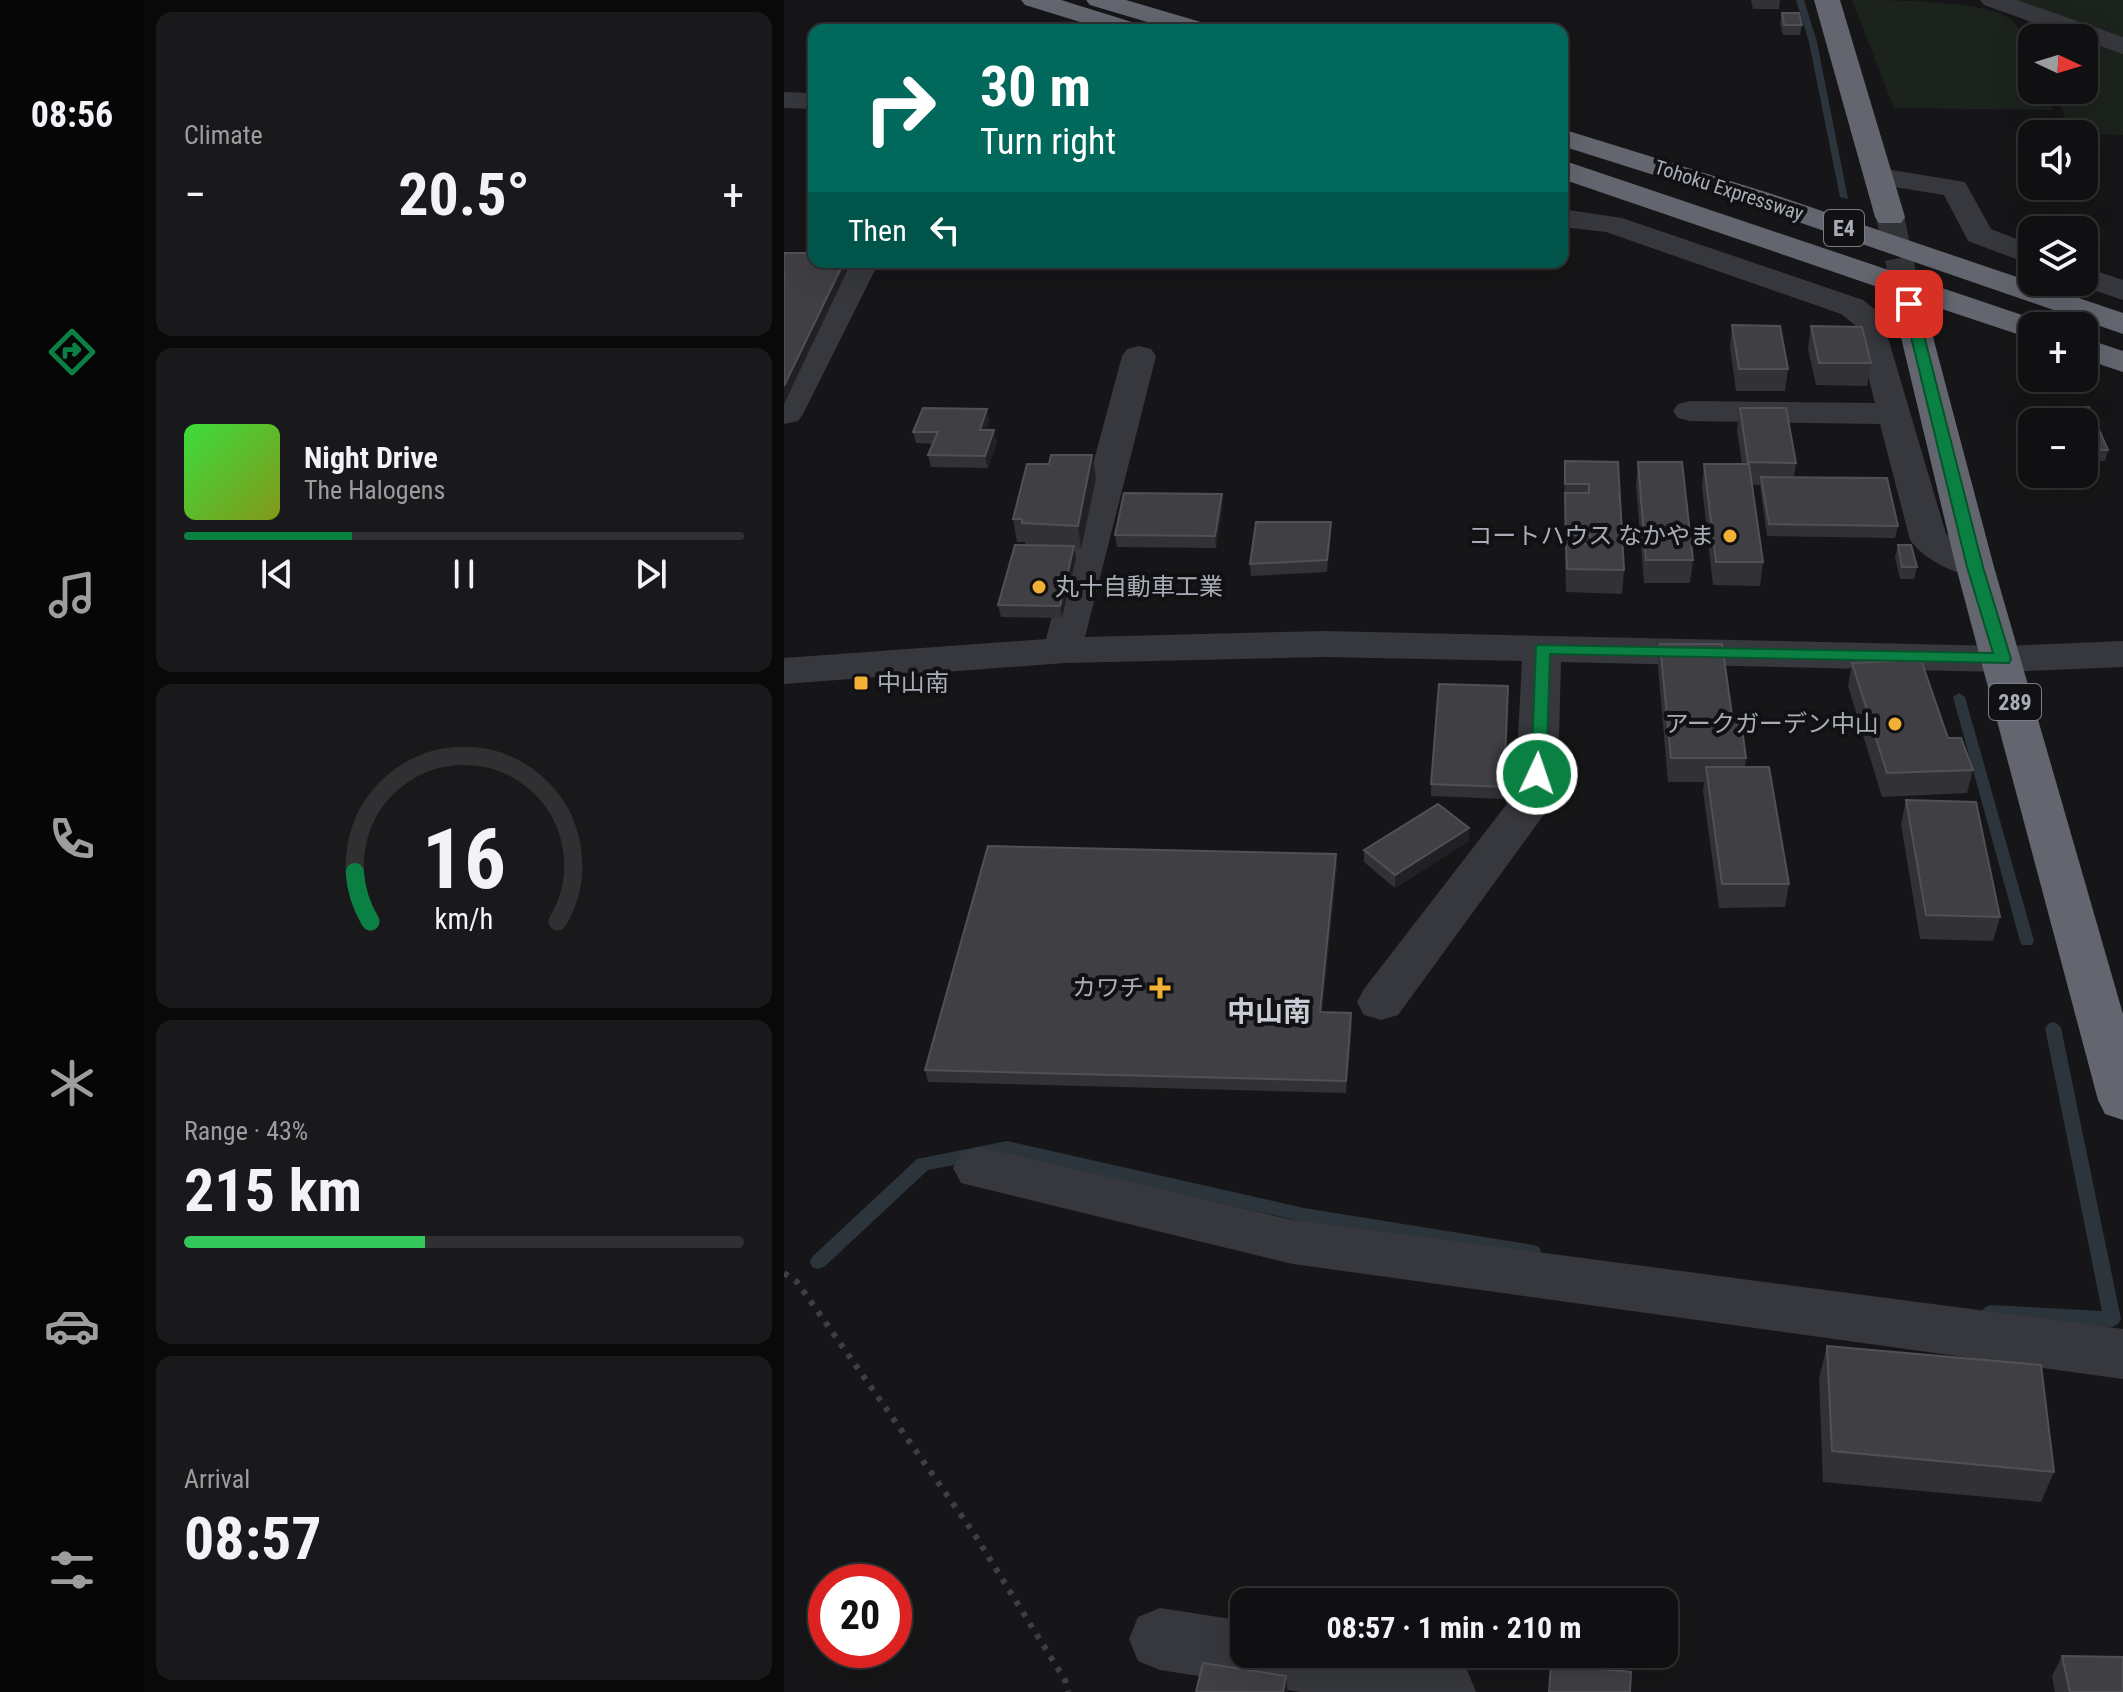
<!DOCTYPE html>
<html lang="en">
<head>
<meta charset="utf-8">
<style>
	:root { --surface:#101012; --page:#19191b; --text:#f1f3f6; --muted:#9c9d9f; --line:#303032; --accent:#0b8043 }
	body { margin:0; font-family:"Roboto Condensed","Noto Sans JP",sans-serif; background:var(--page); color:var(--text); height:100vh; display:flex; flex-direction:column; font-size:30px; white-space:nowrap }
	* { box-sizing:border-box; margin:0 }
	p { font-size:26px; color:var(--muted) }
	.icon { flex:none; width:44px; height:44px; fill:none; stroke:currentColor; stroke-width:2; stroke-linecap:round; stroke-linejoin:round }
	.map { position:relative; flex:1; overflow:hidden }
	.details { display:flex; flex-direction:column; gap:12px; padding:12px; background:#09090a; width:640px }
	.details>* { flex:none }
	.guide { position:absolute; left:24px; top:24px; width:760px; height:244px; border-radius:16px; box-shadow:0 8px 32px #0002,0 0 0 2px var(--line); background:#00695c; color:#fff; overflow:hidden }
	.needle { width:52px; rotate:94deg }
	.controls { position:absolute; left:1234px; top:24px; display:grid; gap:16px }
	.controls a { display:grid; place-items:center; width:80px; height:80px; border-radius:16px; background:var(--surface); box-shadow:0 8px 32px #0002,0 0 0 2px var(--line); font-size:40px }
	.speed { position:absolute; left:24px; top:1564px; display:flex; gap:16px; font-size:40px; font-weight:700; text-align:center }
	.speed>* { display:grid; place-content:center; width:104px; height:104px; border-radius:50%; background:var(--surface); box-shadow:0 8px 32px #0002,0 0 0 2px var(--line); line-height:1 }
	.speed .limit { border:12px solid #d22; background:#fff; color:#111 }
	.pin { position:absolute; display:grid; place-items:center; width:68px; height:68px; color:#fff; margin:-34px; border-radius:16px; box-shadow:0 4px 12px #0006 }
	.me { position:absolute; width:88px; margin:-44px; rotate:3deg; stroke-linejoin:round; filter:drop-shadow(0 0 6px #0008) }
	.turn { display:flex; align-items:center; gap:28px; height:168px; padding:0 40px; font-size:36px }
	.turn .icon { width:104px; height:104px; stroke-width:2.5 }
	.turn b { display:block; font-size:56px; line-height:68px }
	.then { display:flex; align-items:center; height:76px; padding:0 40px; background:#0003; gap:16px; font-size:30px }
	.big { font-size:60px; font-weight:700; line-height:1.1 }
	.details .widget { flex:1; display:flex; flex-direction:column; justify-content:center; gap:12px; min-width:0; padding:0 28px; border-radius:16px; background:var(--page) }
	.details .dial { align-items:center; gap:0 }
	.dial svg { height:208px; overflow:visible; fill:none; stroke:var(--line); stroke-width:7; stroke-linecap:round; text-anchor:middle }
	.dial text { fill:var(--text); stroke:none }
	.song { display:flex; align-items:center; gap:24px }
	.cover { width:96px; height:96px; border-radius:12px; background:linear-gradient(135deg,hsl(120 70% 55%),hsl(70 70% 35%)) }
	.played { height:8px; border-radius:4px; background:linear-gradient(90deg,var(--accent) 30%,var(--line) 30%) }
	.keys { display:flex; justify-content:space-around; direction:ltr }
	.heat { display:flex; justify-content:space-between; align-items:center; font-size:44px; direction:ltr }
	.charge { height:12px; border-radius:6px; background:linear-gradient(90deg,#34c759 43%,var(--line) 0) }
	.trip { position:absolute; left:446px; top:1588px; width:448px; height:80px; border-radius:16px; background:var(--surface); box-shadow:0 8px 32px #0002,0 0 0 2px var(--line); font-weight:700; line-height:80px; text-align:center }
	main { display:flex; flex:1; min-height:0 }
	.tabs { display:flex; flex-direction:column; width:144px; justify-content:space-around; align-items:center; background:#060607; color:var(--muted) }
	.tabs .icon { width:56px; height:56px }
	.tabs .on { color:var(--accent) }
	.tabs b { font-size:36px; color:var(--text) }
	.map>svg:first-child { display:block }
	.green { fill:#1c231d }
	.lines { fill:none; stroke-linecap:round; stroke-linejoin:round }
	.stream { fill:#2c353c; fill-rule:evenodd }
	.highway-tunnel-far1 { stroke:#333438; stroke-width:28; stroke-dasharray:28 14; stroke-linecap:butt }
	.highway-tunnel { stroke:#333438; stroke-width:35; stroke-dasharray:35 18; stroke-linecap:butt }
	.path { stroke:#3d3f44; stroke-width:6; stroke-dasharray:5 8; stroke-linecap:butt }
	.minor { fill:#37383d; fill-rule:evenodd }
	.highway { fill:#63666e; fill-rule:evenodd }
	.wall { fill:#323236 }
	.shaded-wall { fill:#212124 }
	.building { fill:#3f3f44; stroke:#4f5156; stroke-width:2 }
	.route { fill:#0b8043; stroke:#07532c; stroke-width:2 }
	.poi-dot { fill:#f2b134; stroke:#111113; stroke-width:3 }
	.labels { text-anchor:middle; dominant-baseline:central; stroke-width:8; stroke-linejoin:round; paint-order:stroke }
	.far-street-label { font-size:20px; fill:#a8adb8; stroke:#111113 }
	.shield { fill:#111113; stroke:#7b7e86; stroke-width:2 }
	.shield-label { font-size:22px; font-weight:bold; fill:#a8adb8 }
	.poi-label { font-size:24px; fill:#a8adb8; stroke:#111113; text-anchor:end }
	.quarter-label { font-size:28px; font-weight:bold; fill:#c9ccd4; stroke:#111113 }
</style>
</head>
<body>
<main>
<nav class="tabs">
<b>08:56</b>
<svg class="icon on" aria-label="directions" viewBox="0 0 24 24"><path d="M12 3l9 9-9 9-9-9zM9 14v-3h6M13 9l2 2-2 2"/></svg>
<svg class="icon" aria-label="music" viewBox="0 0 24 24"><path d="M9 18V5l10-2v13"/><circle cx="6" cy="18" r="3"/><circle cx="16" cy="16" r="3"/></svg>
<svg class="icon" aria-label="phone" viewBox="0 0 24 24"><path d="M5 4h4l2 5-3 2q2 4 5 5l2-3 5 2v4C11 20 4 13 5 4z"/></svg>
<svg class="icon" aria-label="climate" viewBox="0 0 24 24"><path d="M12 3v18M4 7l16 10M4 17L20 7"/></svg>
<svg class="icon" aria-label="car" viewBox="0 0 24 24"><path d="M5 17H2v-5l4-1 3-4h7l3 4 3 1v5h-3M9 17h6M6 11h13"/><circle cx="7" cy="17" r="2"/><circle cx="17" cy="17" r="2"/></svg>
<svg class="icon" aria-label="filters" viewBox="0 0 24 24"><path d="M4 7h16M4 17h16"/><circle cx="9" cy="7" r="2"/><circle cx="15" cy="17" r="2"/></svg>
</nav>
<section class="details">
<div class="widget"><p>Climate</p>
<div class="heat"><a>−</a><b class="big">20.5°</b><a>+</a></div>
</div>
<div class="widget">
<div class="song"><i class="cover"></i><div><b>Night Drive</b><p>The Halogens</p></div></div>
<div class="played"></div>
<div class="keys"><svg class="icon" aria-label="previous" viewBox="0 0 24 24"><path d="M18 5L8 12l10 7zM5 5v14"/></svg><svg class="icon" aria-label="pause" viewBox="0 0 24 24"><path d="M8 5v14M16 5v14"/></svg><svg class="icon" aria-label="next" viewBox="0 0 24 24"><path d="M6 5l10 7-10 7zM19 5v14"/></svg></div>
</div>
<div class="widget dial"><svg viewBox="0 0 100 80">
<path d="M14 69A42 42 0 1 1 86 69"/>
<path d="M14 69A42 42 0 0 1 8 50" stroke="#0b8043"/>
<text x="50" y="56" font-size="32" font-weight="700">16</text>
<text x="50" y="72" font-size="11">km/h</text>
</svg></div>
<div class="widget"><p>Range · 43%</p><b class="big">215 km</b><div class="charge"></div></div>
<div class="widget"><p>Arrival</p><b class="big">08:57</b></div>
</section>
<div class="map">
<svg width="1339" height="1692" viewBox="0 0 1339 1692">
	<rect width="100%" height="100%" fill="#161618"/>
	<path class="green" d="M1068 0C1107 0 1199 0 1227 19 1245 37 1248 67 1248 90H1260L1269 110 1110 108Z
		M1224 0H1339V135L1288 134 1270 90H1300V38H1249L1236 5Z"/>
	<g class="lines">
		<path class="stream" d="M1012 0H1020L1033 42 1064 199 1056 197 1025 42Z
			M1175 693 1181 697 1250 941 1248 945H1238L1236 941 1169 697Z
			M1269 1022 1274 1024 1277 1028 1337 1319 1334 1324 1328 1327 1206 1321 1200 1318 1197 1313 1200 1308 1206 1305 1318 1311 1261 1028 1264 1024Z
			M223 1141 520 1208 749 1245 755 1247 757 1252 755 1257 749 1259 520 1222 223 1155 144 1170 40 1267 34 1269 28 1267 26 1262 28 1257 133 1159Z"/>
		<path class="highway-tunnel-far1" d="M1106 217 1122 292"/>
		<path class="highway-tunnel" d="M1122 290 1125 304"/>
		<path class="path" d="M0 1273 13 1282 189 1532 281 1680 284 1692"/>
		<path class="minor" d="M1196 0H1233L1339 37V54L1200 5Z
			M0 92 30 93V109L0 108Z
			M1096 168 1181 182 1207 229 1248 245V265L1184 241 1160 195 1086 183 1081 177 1086 171Z
			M778 209 838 218 1079 300 1097 314 1162 534 1204 559 1210 567 1204 575C1180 581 1141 561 1126 540L1096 424 906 421 894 418 889 411 894 404 906 401 1091 403 1071 325 1057 314 822 232 778 227Z
			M63 262H95L19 414 14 421 0 424V385Z
			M1300 267 1339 280V300L1289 283 1300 282Z
			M355 346 367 349 372 356 301 637 540 631 1219 646 1339 641V667L1219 672 777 662 774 774 764 809 614 1015 597 1020 580 1015 573 1002 580 989 722 805 732 774 738 661 540 657 281 663 0 684V658L262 639 338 356 343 349Z
			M195 1147 509 1220 1339 1329V1379L509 1264 177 1183 169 1168 177 1153Z
			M376 1608 460 1621V1654H655L683 1670 692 1692H516L376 1670 354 1661 345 1639 354 1617Z"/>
		<path class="highway" d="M237 0H277L351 23 355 28 322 30 241 5Z
			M302 0H342L427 25 431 30H390L306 5Z
			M1030 0H1056L1121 217 1117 223H1095L1091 217Z
			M778 129 985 193 1339 313V334L965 205 778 146Z
			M778 160 1259 322 1262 326H1248V339L1140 303 1210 567 1339 1014V1120L1321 1114 1314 1100 1172 567 1109 304 1120 296 778 179Z
			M1300 338 1339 351V372L1300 359Z"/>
	</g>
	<path class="wall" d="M967 0H996L995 9H969Z
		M998 13 1018 25 1016 35H999L996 23Z
		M948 325 1004 369 1001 391H952L946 347Z
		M1027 326 1087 363 1083 386 1032 385 1024 349Z
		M1256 407H1305L1324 450 1321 461 1300 462V422H1255L1253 419Z
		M956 408 1012 463 1010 477 1114 526 1111 538 983 536 976 485H968L979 562 976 586 929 585 918 487 920 464H958L953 430Z
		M203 409 205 421 202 430 213 442 204 468 147 467 144 455 149 444 132 443 129 432Z
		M308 455 312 478 297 549H291L292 558 278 618 217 617 214 605 242 546 241 542H233L229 519 265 464Z
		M781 461 834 462 840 570 838 594 782 592 780 507Z
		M854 462 909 560 906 583H860L852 485Z
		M439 505 432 548 333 547 331 535Z
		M547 534 543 572 467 576 466 564Z
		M1114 545 1133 567 1130 579H1116L1111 557Z
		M876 644 949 722 962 758 961 767 1005 884 1001 907 935 908 919 791 920 782H884L874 667Z
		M1068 663 1164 738 1189 770 1183 793 1098 797 1064 686Z
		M724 686 719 799 647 796V784Z
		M1122 800 1216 917 1209 941 1136 939 1117 824Z
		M685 828V841L611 888 580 862V850Z
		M552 854 553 866 538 1012 567 1013 568 1025 562 1093 144 1082 141 1070Z
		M1043 1346 1270 1472 1257 1502 1039 1482 1035 1378Z
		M1278 1656 1339 1692H1271L1268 1676Z"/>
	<path class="shaded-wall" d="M60 262H66V265L0 404V386Z
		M203 409 205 421 198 441 196 430Z
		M210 430 213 442 204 468 201 456Z
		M308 455 312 478 297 549 294 526Z
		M438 494 439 505 432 548 431 536Z
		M547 522V534L543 572V560Z
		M290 546 292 558 278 618 276 606Z
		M685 828V841L611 888V875Z
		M552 854 553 866 537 1024 536 1012Z
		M567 1013 568 1025 562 1093V1081Z
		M502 1676 504 1692H499Z"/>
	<path class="building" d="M998 13H1015L1018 25H1000Z
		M0 253H30V262H60L0 386Z
		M948 325 996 326 1004 369H955Z
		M1027 326 1078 327 1087 363H1035Z
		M1256 407H1305L1324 450H1300V422H1262Z
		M139 408 203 409 196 430H210L201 456 144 455 154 432H129Z
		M956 408H1002L1012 463 964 462Z
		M267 455H308L294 526 238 523V519H229L243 464H265Z
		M781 461 834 462 840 570 783 569 782 544H807L806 535H782L781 493H805V484H781Z
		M854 462H898L909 560H862Z
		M920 464H965L979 562H932Z
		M977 477 1103 478 1114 526 985 524Z
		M340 493 438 494 431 536 331 535Z
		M472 522H547L543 560 466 564Z
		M231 545 290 546 276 606 214 605Z
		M1114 545H1127L1133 567H1118Z
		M876 644H938L949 722 957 721 962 758H887Z
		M1137 660 1164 738H1177L1189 770 1103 773 1068 663Z
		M655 684 724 686 720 787 647 784Z
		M922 767H985L1005 884H938Z
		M1122 800 1192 802 1216 917 1142 915Z
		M654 804 685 828 611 875 580 850Z
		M204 846 552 854 536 1012 567 1013 562 1081 141 1070Z
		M1043 1346 1257 1365 1270 1472 1048 1451Z
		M1278 1656 1339 1657V1692H1286Z
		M419 1663 502 1676 499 1692H412Z
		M767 1664 847 1672 846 1692H765Z"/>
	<path class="route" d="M1125 300 1132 304 1199 567 1227 659 1225 663 766 654 762 774 759 779H747L752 645 1209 653 1183 567 1119 304Z"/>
	<g class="poi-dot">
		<circle cx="946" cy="536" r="8"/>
		<circle cx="255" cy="587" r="8"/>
		<rect x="69" y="675" width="16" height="16" rx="4"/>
		<circle cx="1111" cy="724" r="8"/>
		<path d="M372 976h8v8h8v8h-8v8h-8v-8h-8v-8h8z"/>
	</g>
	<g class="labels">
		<g class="far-street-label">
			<text transform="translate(945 190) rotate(18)">Tohoku Expressway</text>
		</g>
		<g class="shield">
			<rect x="1040" y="210" width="40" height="36" rx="6"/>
			<rect x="1205" y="684" width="52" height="36" rx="6"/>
		</g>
		<g class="shield-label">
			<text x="1060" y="228">E4</text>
			<text x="1231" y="702">289</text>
		</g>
		<g class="poi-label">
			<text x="930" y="536">コートハウス なかやま</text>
			<text x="271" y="587" text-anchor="start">丸十自動車工業</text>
			<text x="93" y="683" text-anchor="start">中山南</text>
			<text x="1095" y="724">アークガーデン中山</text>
			<text x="360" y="988">カワチ</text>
		</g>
		<g class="quarter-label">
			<text x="485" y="1011">中山南</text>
		</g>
	</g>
</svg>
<div class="controls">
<a><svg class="needle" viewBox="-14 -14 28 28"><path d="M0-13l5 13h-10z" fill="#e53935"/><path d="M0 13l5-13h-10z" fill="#9c9d9f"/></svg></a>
<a><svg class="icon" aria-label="sound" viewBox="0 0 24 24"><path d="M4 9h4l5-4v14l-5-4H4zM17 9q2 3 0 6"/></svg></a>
<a><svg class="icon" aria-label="layers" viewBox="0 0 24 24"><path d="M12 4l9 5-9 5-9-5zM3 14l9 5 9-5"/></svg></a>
<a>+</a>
<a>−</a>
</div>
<div class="speed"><div class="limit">20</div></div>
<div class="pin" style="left:1125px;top:304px;background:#d93025"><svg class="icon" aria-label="arrive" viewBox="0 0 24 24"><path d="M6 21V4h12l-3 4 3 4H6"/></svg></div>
<svg class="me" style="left:753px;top:774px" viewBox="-20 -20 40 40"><circle r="17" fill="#0b8043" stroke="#fff" stroke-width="3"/><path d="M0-11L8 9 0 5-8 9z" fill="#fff"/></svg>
<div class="trip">08:57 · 1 min · 210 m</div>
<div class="guide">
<div class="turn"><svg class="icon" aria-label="right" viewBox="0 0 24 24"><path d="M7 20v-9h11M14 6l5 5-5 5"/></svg><div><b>30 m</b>Turn right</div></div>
<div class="then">Then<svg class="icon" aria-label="left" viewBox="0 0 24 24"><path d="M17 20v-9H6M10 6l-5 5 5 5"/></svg></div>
</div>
</div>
</main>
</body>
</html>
